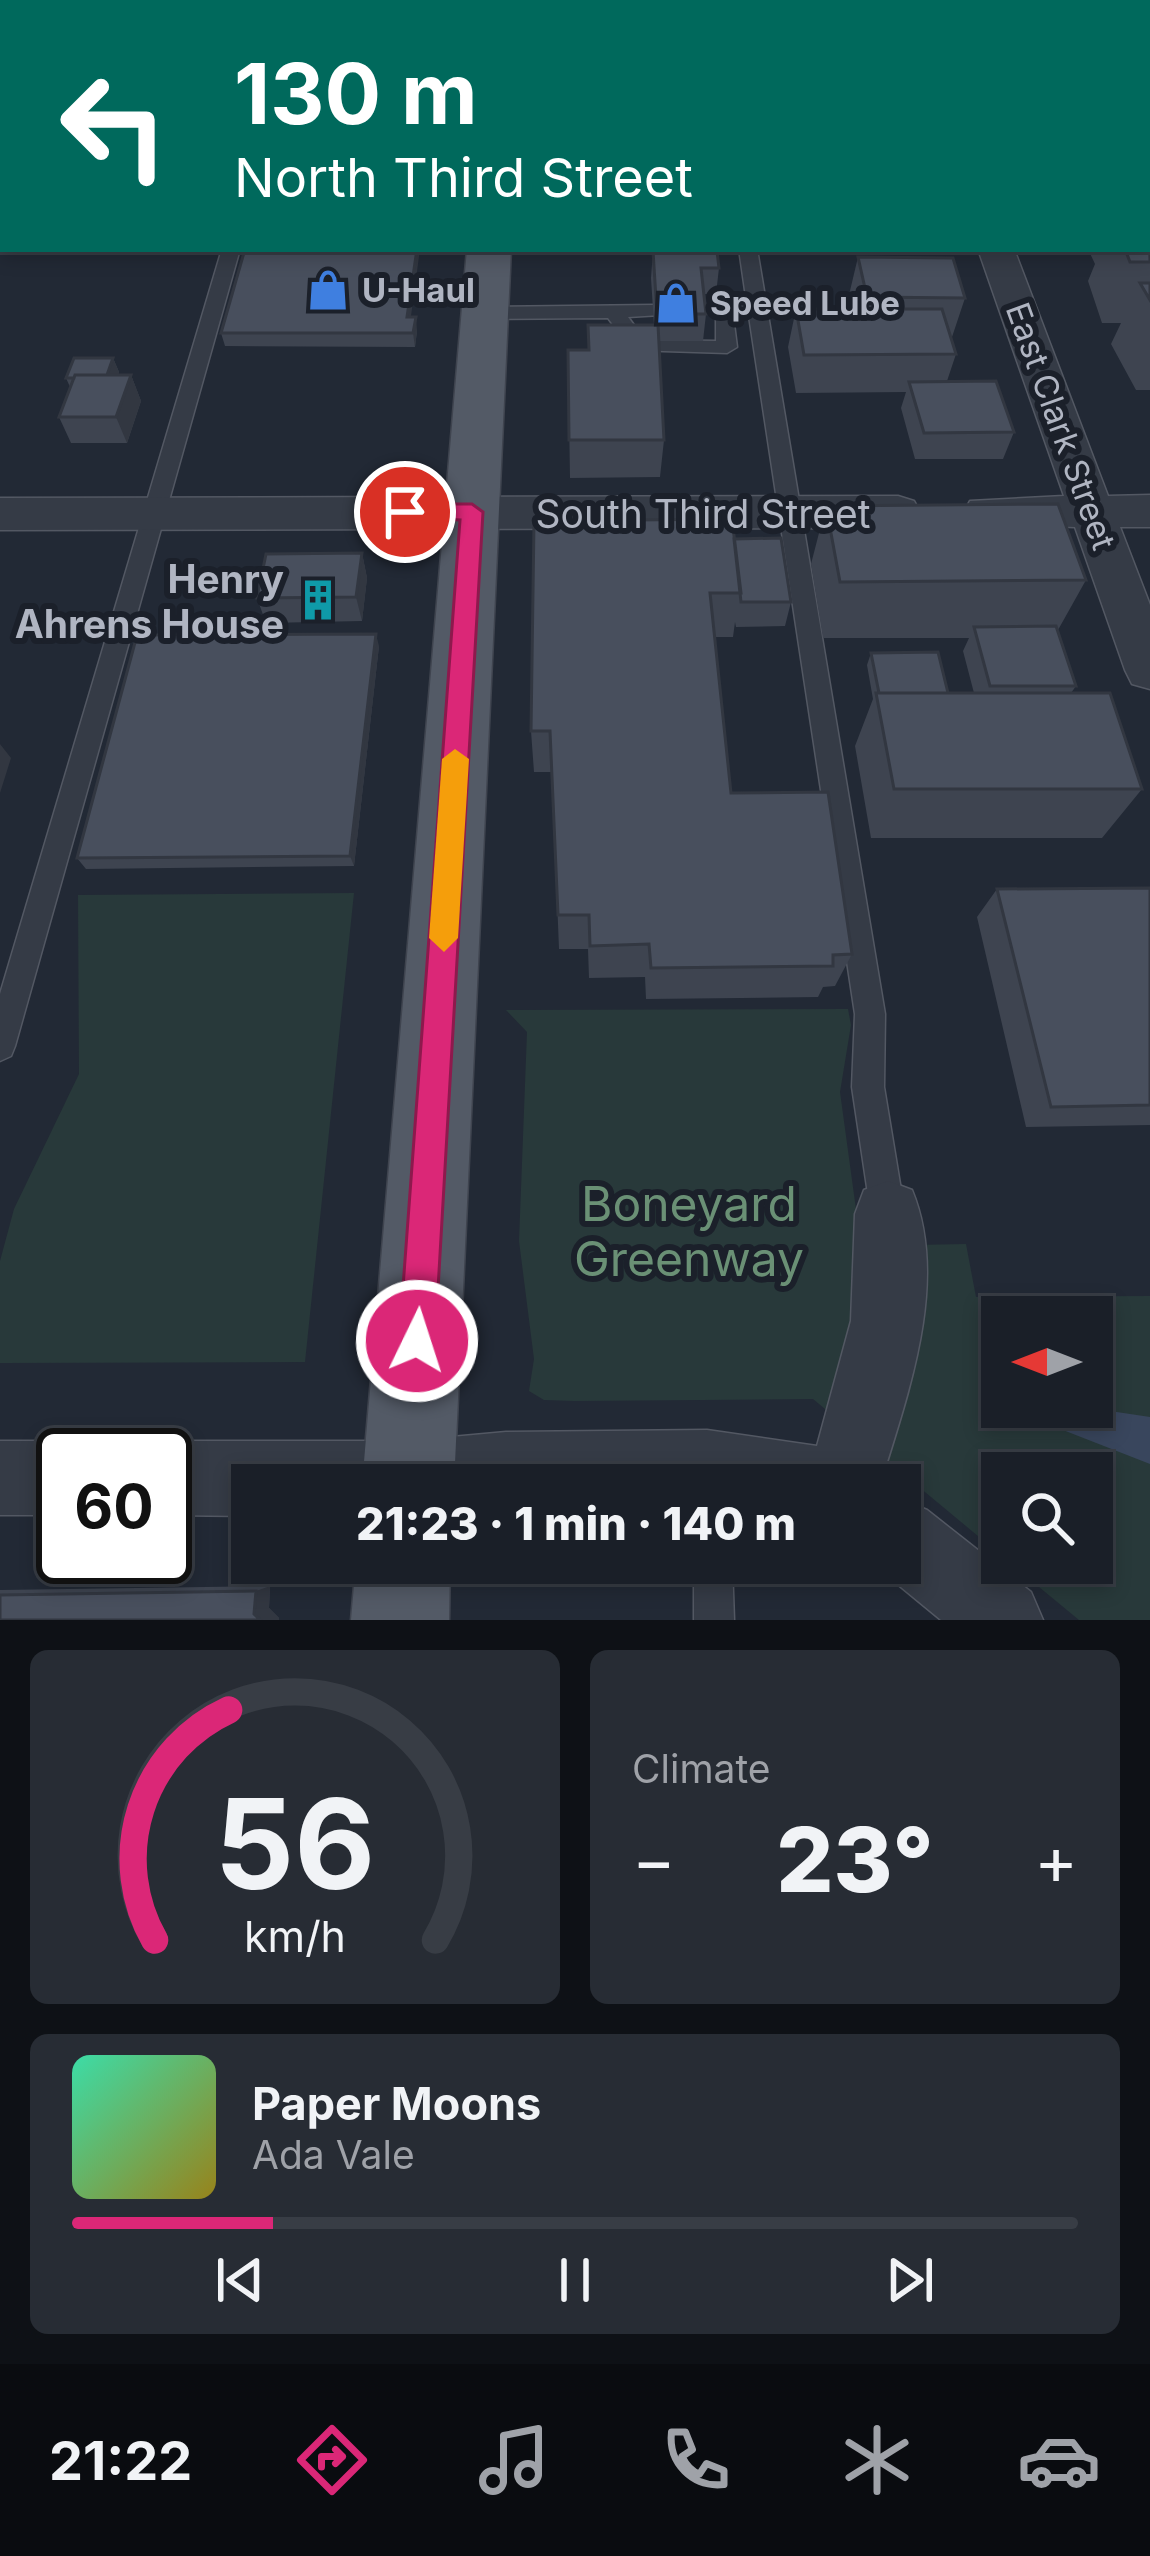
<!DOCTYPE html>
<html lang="en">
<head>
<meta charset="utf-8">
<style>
	:root { --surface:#1a1f28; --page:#272c34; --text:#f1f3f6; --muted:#9fa2a8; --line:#383d45; --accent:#db2777 }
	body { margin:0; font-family:Inter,sans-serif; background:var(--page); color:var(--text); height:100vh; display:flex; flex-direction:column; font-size:45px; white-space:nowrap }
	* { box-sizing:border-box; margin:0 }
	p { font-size:39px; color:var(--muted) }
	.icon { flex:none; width:66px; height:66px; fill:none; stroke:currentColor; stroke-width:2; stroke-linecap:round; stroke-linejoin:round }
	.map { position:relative; height:1620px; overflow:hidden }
	.sheet { display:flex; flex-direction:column; gap:30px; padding:30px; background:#0e1116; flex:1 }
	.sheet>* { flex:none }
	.top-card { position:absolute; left:0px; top:0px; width:1152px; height:252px; box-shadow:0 6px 18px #0003,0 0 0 3px var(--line); background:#00695c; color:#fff; overflow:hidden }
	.needle { width:78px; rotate:270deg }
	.controls { position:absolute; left:981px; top:1296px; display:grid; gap:24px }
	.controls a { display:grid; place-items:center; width:132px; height:132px; border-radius:0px; background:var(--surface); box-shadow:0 6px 18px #0003,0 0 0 3px var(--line); font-size:60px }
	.speed { position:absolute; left:36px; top:1428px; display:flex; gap:24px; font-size:60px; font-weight:700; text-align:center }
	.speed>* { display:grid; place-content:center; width:156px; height:156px; border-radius:50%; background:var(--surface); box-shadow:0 6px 18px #0003,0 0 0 3px var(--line); line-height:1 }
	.speed .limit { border:6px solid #111; border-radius:18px; background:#fff; color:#111 }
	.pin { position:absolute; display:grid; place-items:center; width:102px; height:102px; color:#fff; margin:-51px; border:6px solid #fff; border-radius:50%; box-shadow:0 3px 12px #0007 }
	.me { position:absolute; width:132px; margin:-66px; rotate:4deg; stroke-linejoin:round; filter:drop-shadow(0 0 9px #0008) }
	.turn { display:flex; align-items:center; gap:42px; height:252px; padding:0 36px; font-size:54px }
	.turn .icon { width:156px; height:156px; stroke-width:2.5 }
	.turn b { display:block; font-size:84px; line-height:102px }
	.big { font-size:90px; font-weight:800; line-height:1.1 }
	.sheet .card { flex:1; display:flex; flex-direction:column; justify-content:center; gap:18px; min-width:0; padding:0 42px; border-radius:18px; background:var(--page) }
	.sheet .dial { align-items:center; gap:0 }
	.dial svg { height:312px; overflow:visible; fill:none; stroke:var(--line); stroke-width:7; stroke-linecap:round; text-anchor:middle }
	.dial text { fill:var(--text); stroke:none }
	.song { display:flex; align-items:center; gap:36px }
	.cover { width:144px; height:144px; border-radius:18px; background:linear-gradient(135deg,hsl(160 70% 55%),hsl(50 70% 35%)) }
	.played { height:12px; border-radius:6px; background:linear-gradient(90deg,var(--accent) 20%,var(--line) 20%) }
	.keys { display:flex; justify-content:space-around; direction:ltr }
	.heat { display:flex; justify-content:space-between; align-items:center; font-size:66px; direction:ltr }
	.sheet .tiles { flex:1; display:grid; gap:30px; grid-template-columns:1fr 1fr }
	.card:last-child { grid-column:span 2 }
	.trip { position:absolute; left:231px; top:1464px; width:690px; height:120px; border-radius:0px; background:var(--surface); box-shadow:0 6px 18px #0003,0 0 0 3px var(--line); font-weight:800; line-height:120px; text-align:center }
	.tab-bar { display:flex; height:192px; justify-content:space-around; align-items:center; background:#0a0c10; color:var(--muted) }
	.tab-bar .icon { width:84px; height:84px }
	.tab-bar .active { color:var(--accent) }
	.tab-bar b { font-size:54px; color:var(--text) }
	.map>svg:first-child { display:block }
	.green { fill:#28393a; fill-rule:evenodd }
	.water { fill:#39465d }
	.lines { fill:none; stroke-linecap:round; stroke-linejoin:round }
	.service-casing { stroke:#535863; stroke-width:3 }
	.minor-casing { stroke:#535863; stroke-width:3 }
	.tertiary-casing { stroke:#535863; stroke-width:3 }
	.primary-casing { stroke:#3f444f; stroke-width:3 }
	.service { fill:#353b46; fill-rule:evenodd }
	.minor { fill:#353b46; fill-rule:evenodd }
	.tertiary { fill:#353b46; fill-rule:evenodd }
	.primary { fill:#535a66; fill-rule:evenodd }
	.wall { fill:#3e4450 }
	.shaded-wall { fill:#323741 }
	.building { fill:#484f5d; stroke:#323741; stroke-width:3 }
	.route { fill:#db2777; stroke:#8e194d; stroke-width:3 }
	.slow { fill:#f59e0b }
	.labels { text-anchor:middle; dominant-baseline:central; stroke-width:12; stroke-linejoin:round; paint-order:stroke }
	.far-poi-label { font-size:33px; font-weight:bold; fill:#b0b5c2; stroke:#1b202a; text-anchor:start }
	.far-street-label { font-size:33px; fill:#b0b5c2; stroke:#1b202a }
	.street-label { font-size:39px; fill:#b0b5c2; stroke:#1b202a }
	.poi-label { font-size:39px; font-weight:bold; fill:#b0b5c2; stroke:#1b202a; text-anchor:end }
	.near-park-label { font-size:48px; fill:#6a9075; stroke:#1b202a }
</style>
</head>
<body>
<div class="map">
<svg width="1150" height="1620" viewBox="0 0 1150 1620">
	<rect width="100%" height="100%" fill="#222935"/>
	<path class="green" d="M354 893 305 1362 0 1363V1261L14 1209 79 1074 78 895Z
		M848 1009 851 1025 840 1092 861 1246 966 1244 976 1297 1150 1296V1620H1079L1010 1563H1092V1473H1002V1556L813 1399 575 1401 544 1400 529 1391 534 1359 519 1241 527 1032 506 1010ZM1002 1317H1092V1407H1002Z"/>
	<path class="water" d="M1092 1399 1110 1411 1150 1417V1464L1063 1430 1033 1407H1092Z"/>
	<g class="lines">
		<g class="service-casing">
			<path id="service" d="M222 249H240L15 1046 11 1056 0 1061V994Z
				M739 249H757L885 1014 884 1087 905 1214 900 1226 888 1231 876 1226 871 1214 852 1087 855 1014 749 316H733L737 347 727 353 632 350 608 318 485 319 475 313 485 307 654 305 661 307V315L628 317 645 340 716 341V307L747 304Z
				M694 1563H732L734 1620H694Z"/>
		</g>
		<g class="minor-casing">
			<path id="minor" d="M889 0H917L918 3H890Z
				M0 178H3L0 204Z
				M978 249H1014L1108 496 1150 495V527H1120L1150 605V689L1132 684 1125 670 1075 527 970 523 964 512 970 501 1064 496Z
				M898 496 914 501 920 512 914 523 898 528 0 530V498Z
				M888 1181 912 1190C950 1282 907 1396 880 1485H252V1516L165 1515V1455H137L165 1441H408L506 1432 707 1430 817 1446 851 1321 855 1214 864 1190Z
				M0 1441H63L90 1451 63 1455V1515H0Z
				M900 1499 927 1510 1031 1592 1043 1620H941L873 1564 900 1563Z"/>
		</g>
		<g class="tertiary-casing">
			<path id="tertiary" d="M0 93H3V117H0Z"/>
		</g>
		<g class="primary-casing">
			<path id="primary" d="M467 249H511L454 1485H362Z
				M356 1563H450L449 1620H351Z"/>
		</g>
		<use href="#service" class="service"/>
		<use href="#minor" class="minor"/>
		<use href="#tertiary" class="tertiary"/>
		<use href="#primary" class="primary"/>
	</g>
	<path class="wall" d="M0 0H29L3 3V32H0Z
		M125 0H261L260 3H124Z
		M564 0H710V3H565Z
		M731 0H863L862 3H732Z
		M951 0H1103L1102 3H952Z
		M1117 0H1150V390H1136L1111 344 1121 323H1102L1088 281 1095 264 1088 249H1149V3H1118Z
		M653 251 719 268 716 294H703L706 314 703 341H659L664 440 660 477 570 478 568 350H588V325H654L651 278Z
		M858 257 965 298 952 337 951 336 956 354 947 381 1014 432 1003 459H915L901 408 906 392 796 393 788 347 796 309H852L849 295Z
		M411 317 417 331 415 347 225 346 221 333Z
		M113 358 119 372 118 375H131L141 401 127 443H71L59 417 70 387 66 378Z
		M826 506 1086 580 1058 630 1076 686 1071 693 1142 789 1102 838H871L855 746 873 699 867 665 871 653 948 693H974L963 651 969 638H823L811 564Z
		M734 539 791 602 785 626 736 627 735 622 733 637H715L731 793 852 954 835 986 823 987 818 997 646 999 645 977 589 978 588 949H559L552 772H534L531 731Z
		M362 553 367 578 362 621 266 623 257 598Z
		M379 646 354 866 86 869 77 858Z
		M1150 888V1125L1026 1127 977 917 997 889Z
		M270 1586 269 1608 279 1618V1620H0V1590Z"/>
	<path class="shaded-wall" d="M417 249H420L409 331 407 317Z
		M416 317 417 331 415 347 413 333Z
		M113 358 119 372 112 391 106 378Z
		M131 375 141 401 127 443 116 417Z
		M362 553 367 578 362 621 356 597Z
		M376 634 379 646 354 866 350 856Z
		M0 744 11 758 0 793Z
		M270 1586 269 1608 279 1618V1620H260L254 1614 256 1591Z"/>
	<path class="building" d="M125 0H214L213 3H124Z
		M345 0H452V3H344Z
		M1149 219 1150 262H1130L1125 249H1149Z
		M245 249H417L407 317H416L413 333H221Z
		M653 251H717L719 268H701L706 314H657Z
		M858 257 953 258 965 298 867 297Z
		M1140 283H1150V300Z
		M796 309H942L956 354 804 355Z
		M588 325H658L664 440H569L568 350H589Z
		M74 358H113L107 375H75L74 378H66Z
		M75 375H131L116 417H59Z
		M996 381 1014 432 924 433 909 382Z
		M1058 504 1086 580 840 582 826 506Z
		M732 519 741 593H710L731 793 828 792 852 954 833 955V966L651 968 649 944 590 946 589 915H558L550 731H531L534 521Z
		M781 538 791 602H741L734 539Z
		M362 553 356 597 257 598 266 554Z
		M1056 626 1076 686H990L974 627Z
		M376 634 350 856 77 858 137 635Z
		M938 652 948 693H879L871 653Z
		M876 693H1110L1142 789H894Z
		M1150 888V1105L1051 1107 997 889Z
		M256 1591 254 1614 260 1620H0V1595Z"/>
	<path class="route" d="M405 504H472L483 512 435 1341 430 1354 417 1359 404 1354 399 1341 460 520 397 517V506Z"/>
	<path class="slow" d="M455 749 469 759 458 938 444 952 429 938 442 759Z"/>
	<defs>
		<g id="shop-bare" transform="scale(3.24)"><path d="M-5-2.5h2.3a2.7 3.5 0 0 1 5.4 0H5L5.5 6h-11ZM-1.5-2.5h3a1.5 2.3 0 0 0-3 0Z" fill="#3f7fe0" stroke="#1b202a" stroke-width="2.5" paint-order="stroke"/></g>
		<g id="building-bare" transform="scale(3.24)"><path d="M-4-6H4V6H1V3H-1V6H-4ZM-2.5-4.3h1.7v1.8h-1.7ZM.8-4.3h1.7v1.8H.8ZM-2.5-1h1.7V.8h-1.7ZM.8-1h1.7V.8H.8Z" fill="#0f9aa8" stroke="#1b202a" stroke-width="2.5" paint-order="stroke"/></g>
	</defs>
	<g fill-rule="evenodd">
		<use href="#shop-bare" x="328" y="290"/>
		<use href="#shop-bare" x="676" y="303"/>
		<use href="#building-bare" x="318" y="600"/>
	</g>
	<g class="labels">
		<g class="far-poi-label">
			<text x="362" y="290">U-Haul</text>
			<text x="710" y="303">Speed Lube</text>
		</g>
		<g class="far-street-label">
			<text transform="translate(1061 426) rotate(70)">East Clark Street</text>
		</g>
		<g class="street-label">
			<text x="703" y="513">South Third Street</text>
		</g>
		<g class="poi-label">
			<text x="284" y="578">Henry<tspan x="284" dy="45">Ahrens House</tspan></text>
		</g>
		<g class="near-park-label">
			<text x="689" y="1203">Boneyard<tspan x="689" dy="55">Greenway</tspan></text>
		</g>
	</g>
</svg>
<div class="controls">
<a><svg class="needle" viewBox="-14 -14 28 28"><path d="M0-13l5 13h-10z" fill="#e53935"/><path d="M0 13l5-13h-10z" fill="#9fa2a8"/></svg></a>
<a><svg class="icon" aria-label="search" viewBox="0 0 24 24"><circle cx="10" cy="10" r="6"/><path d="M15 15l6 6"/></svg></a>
</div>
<div class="speed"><div class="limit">60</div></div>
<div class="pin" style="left:405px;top:512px;background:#d93025"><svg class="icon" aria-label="arrive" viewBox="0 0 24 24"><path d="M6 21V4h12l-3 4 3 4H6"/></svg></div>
<svg class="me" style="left:417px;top:1341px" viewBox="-20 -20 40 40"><circle r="17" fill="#db2777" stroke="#fff" stroke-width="3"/><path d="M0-11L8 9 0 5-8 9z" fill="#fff"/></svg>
<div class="trip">21:23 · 1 min · 140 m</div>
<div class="top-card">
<div class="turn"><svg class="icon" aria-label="left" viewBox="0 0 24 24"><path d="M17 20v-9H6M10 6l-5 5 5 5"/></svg><div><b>130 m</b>North Third Street</div></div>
</div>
</div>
<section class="sheet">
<div class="tiles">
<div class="card dial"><svg viewBox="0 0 100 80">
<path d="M14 69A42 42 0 1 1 86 69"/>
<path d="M14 69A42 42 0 0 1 33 10" stroke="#db2777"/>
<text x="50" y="56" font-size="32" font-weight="700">56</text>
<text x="50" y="72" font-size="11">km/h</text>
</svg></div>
<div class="card"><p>Climate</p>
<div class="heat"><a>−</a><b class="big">23°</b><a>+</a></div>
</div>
<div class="card">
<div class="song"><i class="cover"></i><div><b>Paper Moons</b><p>Ada Vale</p></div></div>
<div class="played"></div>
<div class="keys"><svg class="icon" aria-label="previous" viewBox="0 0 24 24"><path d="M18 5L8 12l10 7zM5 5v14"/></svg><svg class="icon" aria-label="pause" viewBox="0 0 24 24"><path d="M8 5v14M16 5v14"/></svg><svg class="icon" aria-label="next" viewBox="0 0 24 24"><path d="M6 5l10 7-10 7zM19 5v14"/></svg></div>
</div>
</div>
</section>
<nav class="tab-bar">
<b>21:22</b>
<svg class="icon active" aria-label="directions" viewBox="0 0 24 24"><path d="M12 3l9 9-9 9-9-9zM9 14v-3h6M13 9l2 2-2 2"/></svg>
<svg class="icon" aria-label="music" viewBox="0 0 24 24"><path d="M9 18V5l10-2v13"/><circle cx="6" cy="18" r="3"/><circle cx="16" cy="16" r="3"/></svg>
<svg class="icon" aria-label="phone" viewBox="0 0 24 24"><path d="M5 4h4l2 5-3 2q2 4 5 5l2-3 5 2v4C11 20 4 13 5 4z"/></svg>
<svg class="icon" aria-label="climate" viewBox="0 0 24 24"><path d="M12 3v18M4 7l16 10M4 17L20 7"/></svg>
<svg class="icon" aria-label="car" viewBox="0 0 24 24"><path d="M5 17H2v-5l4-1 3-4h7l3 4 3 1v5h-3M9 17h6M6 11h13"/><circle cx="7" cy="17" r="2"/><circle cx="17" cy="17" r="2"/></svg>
</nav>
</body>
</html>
